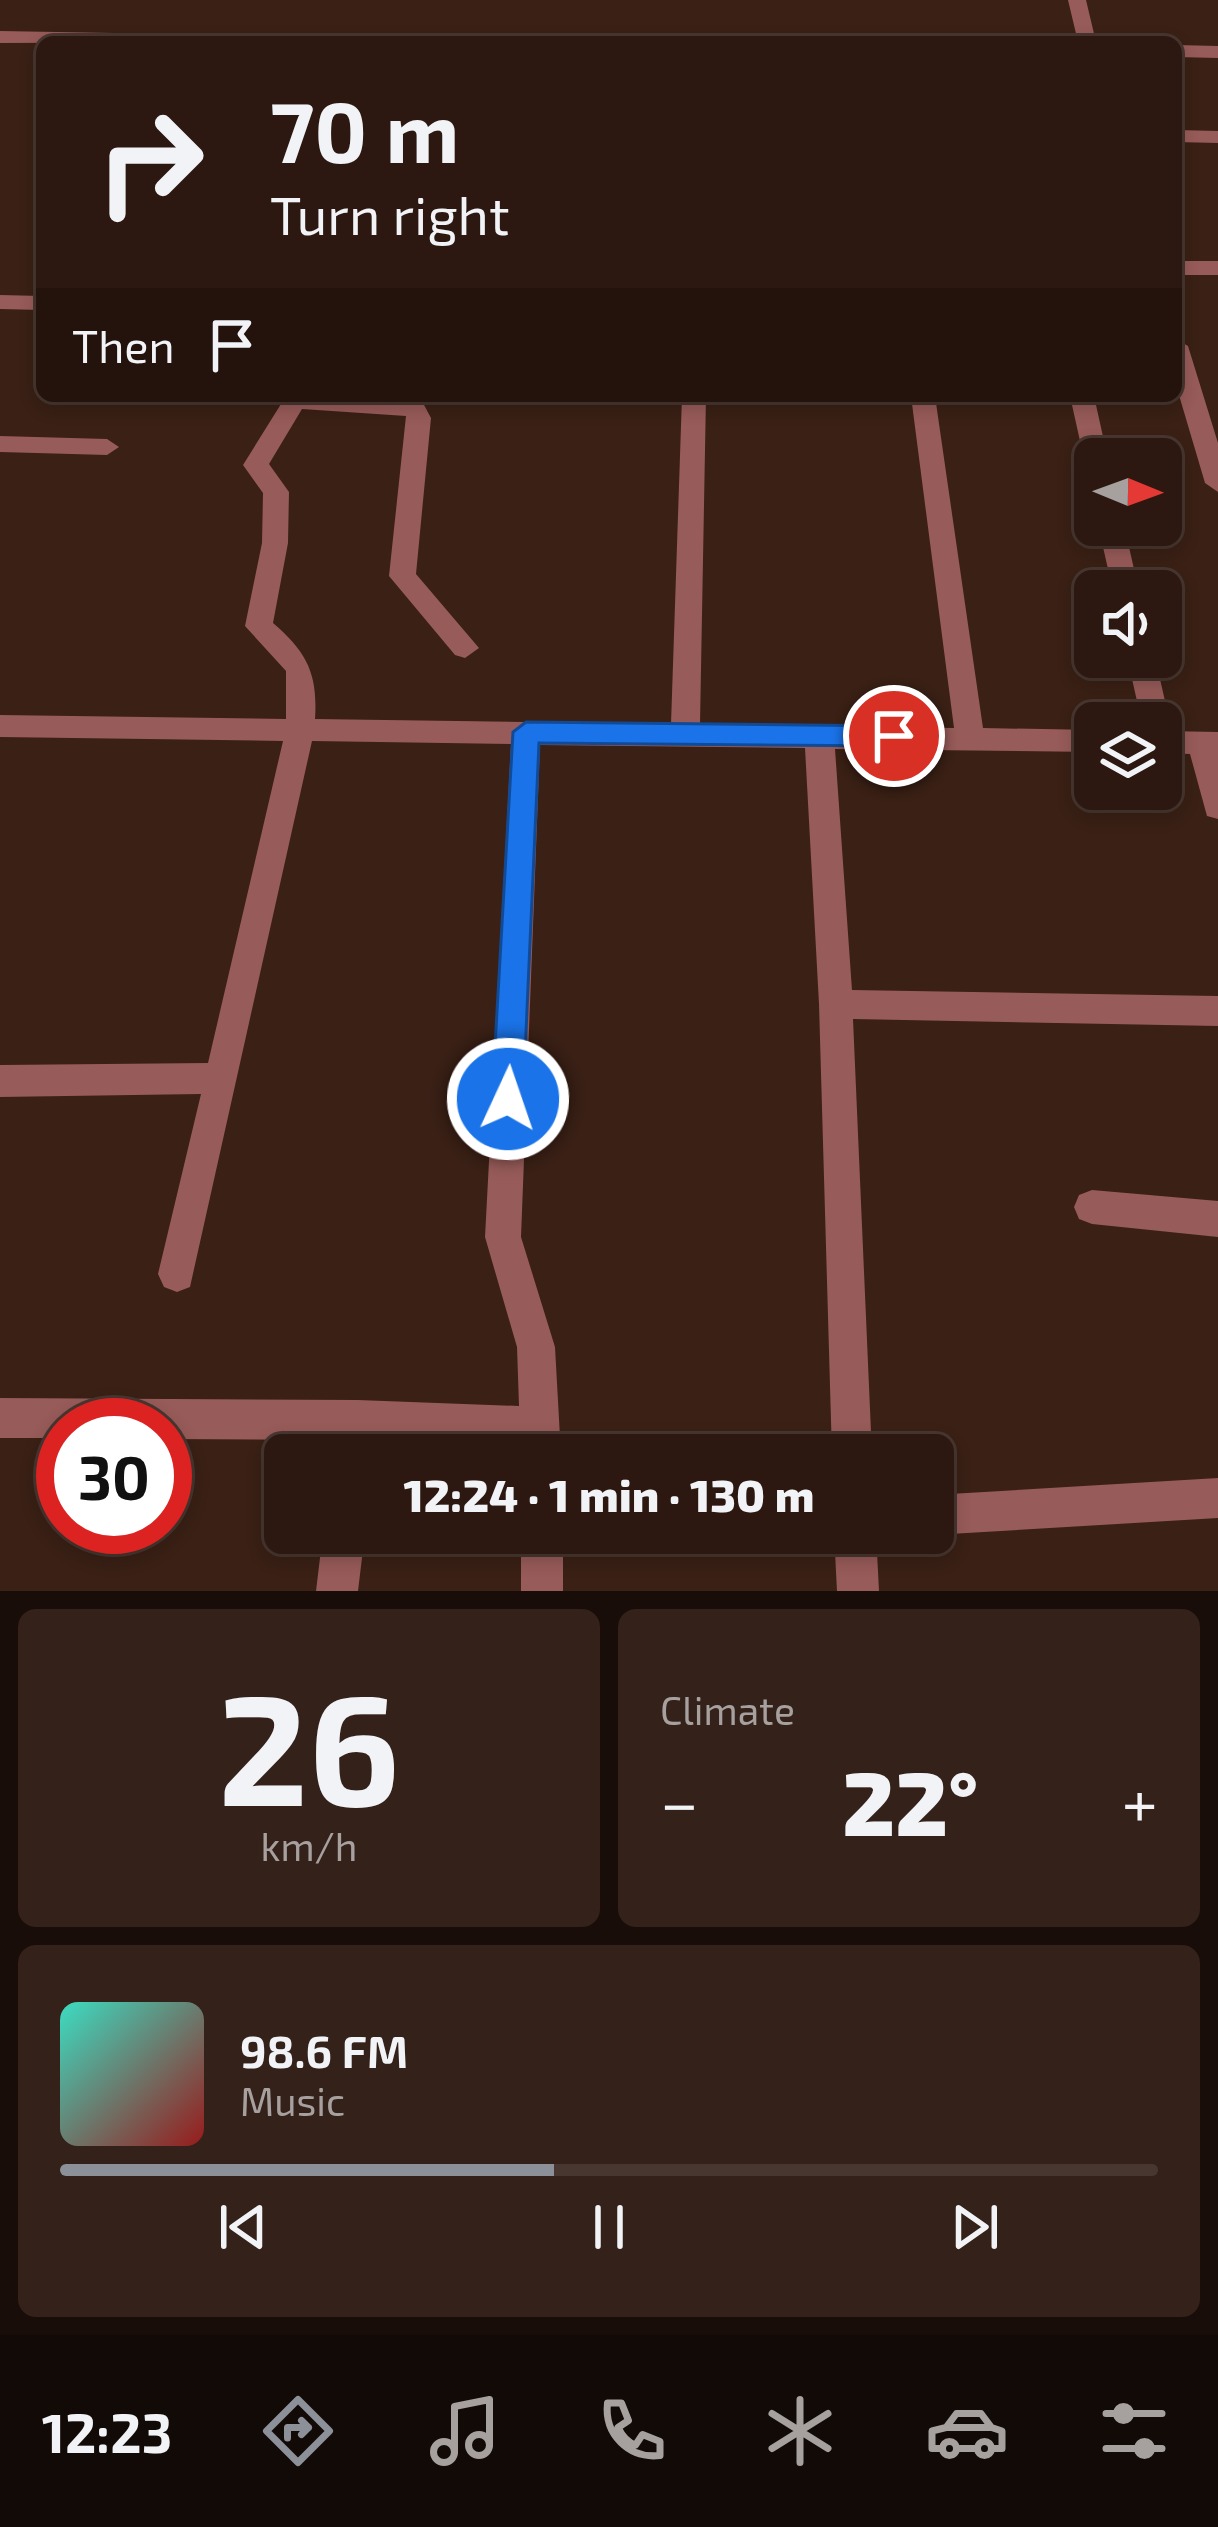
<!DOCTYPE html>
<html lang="en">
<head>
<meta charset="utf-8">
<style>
	:root { --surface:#2c1810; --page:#342119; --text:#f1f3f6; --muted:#a6a09f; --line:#483730; --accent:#8c9099 }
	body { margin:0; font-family:"Exo 2",sans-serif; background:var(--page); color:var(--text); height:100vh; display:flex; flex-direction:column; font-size:45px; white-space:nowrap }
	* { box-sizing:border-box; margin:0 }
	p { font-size:39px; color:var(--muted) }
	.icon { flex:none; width:66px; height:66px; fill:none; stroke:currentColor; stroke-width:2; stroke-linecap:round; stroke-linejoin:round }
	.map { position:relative; height:1591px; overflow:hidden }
	.panel { display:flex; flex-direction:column; gap:18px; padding:18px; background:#180d09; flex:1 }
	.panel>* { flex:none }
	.top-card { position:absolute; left:36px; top:36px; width:1146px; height:366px; border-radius:18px; box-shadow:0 6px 18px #0003,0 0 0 3px var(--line); background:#2c1810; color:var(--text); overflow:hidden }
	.needle { width:78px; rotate:91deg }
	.buttons { position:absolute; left:1074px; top:438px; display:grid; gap:24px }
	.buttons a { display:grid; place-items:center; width:108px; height:108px; border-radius:18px; background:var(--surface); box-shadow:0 6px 18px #0003,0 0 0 3px var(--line); font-size:60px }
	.speed { position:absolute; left:36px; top:1398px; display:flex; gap:24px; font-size:60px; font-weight:700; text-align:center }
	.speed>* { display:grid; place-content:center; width:156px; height:156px; border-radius:50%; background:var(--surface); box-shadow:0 6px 18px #0003,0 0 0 3px var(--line); line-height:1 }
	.speed .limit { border:18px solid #d22; background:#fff; color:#111 }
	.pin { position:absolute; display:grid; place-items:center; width:102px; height:102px; color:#fff; margin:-51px; border:6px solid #fff; border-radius:50%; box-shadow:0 3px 12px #0007 }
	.me { position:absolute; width:132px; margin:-66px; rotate:3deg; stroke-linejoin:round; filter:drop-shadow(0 0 9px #0008) }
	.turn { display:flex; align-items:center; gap:42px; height:252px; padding:0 36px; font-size:54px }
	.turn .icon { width:156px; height:156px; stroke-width:2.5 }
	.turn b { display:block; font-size:84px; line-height:102px }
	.then { display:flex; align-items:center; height:114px; padding:0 36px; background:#0003; gap:24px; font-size:45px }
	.big { font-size:90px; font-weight:800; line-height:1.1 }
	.panel .widget { flex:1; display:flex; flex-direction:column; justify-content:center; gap:18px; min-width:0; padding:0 42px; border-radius:18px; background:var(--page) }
	.panel .dial { align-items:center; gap:0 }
	.dial b { font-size:156px; line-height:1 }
	.song { display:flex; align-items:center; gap:36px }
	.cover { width:144px; height:144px; border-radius:18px; background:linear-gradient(135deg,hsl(170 70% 55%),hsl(0 70% 35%)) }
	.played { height:12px; border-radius:6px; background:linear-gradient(90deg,var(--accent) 45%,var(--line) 45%) }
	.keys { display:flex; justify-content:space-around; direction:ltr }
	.heat { display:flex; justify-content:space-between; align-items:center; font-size:66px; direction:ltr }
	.panel .tiles { flex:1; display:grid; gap:18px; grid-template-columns:1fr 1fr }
	.widget:last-child { grid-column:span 2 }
	.trip { position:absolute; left:264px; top:1434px; width:690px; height:120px; border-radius:18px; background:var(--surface); box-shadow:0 6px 18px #0003,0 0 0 3px var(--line); font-weight:800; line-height:120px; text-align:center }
	.tabs { display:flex; height:192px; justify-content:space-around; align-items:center; background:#120a06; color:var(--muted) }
	.tabs .icon { width:84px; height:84px }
	.tabs .selected { color:var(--accent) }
	.tabs b { font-size:54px; color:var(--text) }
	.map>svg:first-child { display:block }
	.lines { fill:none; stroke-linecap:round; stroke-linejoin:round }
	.minor { fill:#975b59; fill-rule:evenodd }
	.route { fill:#1a73e8; stroke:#114b97; stroke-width:3 }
</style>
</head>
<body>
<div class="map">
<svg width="1218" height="1591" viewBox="0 0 1218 1591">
	<rect width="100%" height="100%" fill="#3a2015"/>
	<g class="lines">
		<path class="minor" d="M1068 0H1086L1096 42H1078Z
			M0 31 281 36 290 42 0 43Z
			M1176 45 1218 46V58L1176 57Z
			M1176 130 1218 131V143L1176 142Z
			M1176 261H1218V275H1176Z
			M0 295 42 296V310L0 309Z
			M1176 339 1188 346 1218 443V492L1205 483 1176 385Z
			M286 396 423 403 431 418 416 574 479 648 465 658 455 655 389 576 406 416 302 409 269 464 289 492 288 543 273 623C307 652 318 674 315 719L671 724 682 396H706L700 724 954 728 911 396H935L983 728 1095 730V752L835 749 852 990 1218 996V1026L853 1019 872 1455H832L819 1004 805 748 540 745 521 1237 555 1347 561 1455H521V1446L376 1440 374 1455H334L336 1440 165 1439V1425H63V1438H0V1398L358 1400 519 1406 517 1347 485 1237 511 744 312 741 190 1287 177 1292 164 1287 158 1274 201 1094 0 1097V1065L208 1063 283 741 0 737V715L286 719V671L245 626 262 543 263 493 243 465Z
			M1070 396H1094L1108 459H1095V467L1084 459Z
			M0 436 107 439 119 447 107 455 0 452Z
			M1098 525H1124L1139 591H1113Z
			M1127 657H1155L1170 723 1166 731 1218 732V819L1207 816 1190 754 1161 753V723H1142Z
			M1092 1190 1218 1201V1237L1092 1224 1079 1219 1074 1207 1079 1195Z
			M1218 1478V1518L933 1535 927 1533H933V1495Z
			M323 1533H365L358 1591H316Z
			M521 1533H563V1591H521Z
			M834 1533H876L879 1591H837Z"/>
	</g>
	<path class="route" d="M526 722 894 726 908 736 894 746 539 743 523 1099 519 1109 508 1114 496 1109 492 1099 513 732Z"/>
</svg>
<div class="buttons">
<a><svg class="needle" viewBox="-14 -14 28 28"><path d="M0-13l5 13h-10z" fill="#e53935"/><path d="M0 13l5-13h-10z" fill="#a6a09f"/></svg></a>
<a><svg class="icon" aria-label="sound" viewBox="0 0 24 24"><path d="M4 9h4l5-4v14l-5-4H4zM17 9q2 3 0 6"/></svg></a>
<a><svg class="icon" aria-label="layers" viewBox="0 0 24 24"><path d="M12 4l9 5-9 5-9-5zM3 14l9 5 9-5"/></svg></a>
</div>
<div class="speed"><div class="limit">30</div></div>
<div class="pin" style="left:894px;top:736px;background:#d93025"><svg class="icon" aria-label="arrive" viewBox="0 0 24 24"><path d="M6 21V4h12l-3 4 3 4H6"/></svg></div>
<svg class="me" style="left:508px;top:1099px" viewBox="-20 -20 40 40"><circle r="17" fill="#1a73e8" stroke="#fff" stroke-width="3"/><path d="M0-11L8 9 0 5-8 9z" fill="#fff"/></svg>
<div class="trip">12:24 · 1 min · 130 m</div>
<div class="top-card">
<div class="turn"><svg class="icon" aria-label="right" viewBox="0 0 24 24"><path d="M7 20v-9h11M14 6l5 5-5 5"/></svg><div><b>70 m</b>Turn right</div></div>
<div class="then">Then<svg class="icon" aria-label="arrive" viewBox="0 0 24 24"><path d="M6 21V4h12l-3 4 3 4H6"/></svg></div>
</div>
</div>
<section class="panel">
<div class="tiles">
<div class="widget dial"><b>26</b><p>km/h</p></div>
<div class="widget"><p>Climate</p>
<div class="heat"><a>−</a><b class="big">22°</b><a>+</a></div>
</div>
<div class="widget">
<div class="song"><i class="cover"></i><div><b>98.6 FM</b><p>Music</p></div></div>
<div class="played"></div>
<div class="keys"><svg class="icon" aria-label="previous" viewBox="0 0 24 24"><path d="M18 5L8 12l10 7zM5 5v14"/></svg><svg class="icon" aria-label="pause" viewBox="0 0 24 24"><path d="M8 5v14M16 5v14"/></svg><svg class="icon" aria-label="next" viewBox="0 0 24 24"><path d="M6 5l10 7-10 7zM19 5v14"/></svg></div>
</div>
</div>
</section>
<nav class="tabs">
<b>12:23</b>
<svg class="icon selected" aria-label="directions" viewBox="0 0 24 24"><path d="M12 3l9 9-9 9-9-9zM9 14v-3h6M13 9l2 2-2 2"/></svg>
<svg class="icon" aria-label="music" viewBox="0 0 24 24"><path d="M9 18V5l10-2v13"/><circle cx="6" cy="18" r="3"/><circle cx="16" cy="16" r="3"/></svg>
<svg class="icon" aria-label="phone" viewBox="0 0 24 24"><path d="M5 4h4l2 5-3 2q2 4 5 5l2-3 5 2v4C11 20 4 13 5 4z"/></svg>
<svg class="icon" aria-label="climate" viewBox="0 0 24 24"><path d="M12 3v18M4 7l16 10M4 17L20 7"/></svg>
<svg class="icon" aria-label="car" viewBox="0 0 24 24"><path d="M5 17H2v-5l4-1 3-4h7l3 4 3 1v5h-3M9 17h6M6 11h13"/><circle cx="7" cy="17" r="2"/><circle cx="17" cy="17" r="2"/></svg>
<svg class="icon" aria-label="filters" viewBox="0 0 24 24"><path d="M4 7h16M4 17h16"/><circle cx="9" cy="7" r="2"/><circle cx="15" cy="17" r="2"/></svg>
</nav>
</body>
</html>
